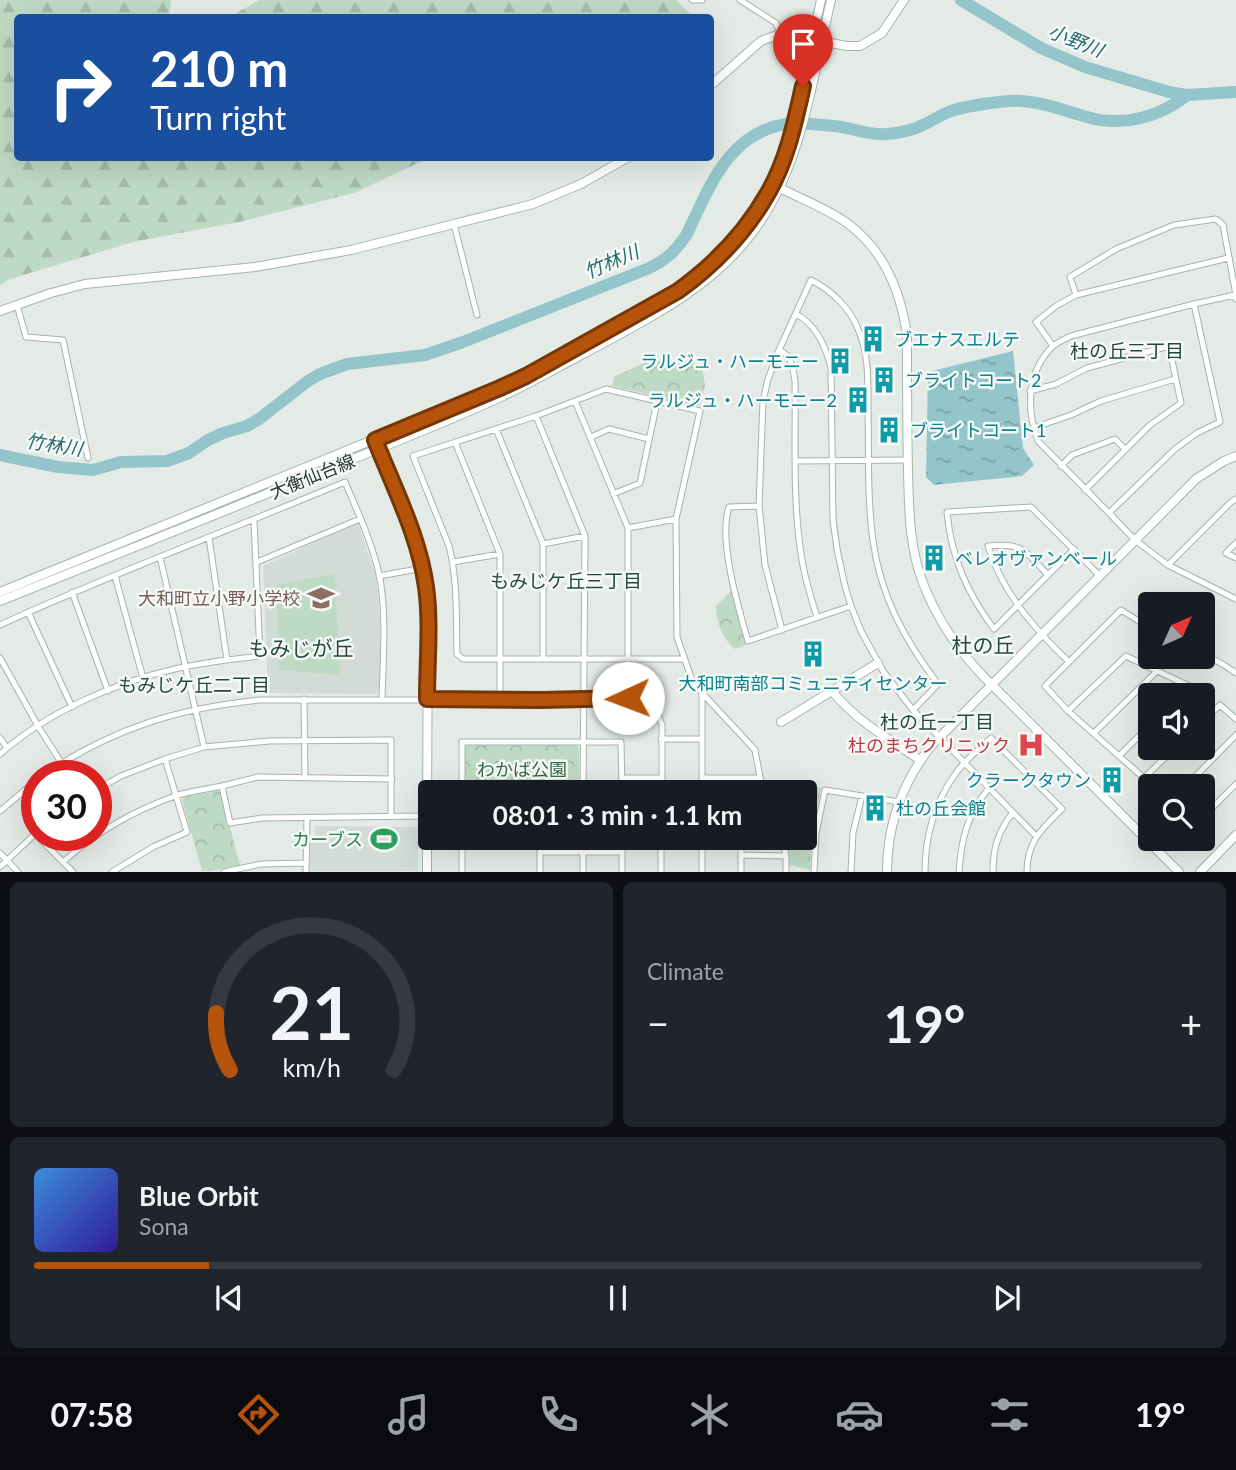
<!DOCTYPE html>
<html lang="en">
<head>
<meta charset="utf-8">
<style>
	:root { --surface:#171b24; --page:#20242c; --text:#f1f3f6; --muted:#9ea1a6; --line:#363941; --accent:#b45309 }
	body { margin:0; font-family:Lato,"Noto Sans JP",sans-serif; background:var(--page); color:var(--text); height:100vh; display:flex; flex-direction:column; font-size:26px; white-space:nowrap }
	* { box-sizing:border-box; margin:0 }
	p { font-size:23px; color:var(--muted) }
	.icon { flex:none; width:38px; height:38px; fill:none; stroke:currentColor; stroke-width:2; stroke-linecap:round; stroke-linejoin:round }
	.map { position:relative; height:872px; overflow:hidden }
	.panel { display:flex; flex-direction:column; gap:10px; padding:10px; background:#0d0f14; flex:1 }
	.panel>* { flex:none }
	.guide { position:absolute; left:14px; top:14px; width:700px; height:147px; border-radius:7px; box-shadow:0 7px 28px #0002; background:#1a4fa0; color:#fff; overflow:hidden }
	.needle { width:46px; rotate:45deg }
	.fabs { position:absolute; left:1138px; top:592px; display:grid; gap:14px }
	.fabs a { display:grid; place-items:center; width:77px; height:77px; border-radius:7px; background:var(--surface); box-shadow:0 7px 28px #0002; font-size:35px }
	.speed { position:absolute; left:21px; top:760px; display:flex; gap:14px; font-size:35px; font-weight:700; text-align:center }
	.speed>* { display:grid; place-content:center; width:91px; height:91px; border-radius:50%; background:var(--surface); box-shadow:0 7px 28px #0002; line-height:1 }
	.speed .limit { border:10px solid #d22; background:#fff; color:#111 }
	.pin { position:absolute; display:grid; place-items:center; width:60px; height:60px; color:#fff; margin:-72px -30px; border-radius:50% 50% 50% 0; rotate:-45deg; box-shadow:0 0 7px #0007 }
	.pin .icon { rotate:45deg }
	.me { position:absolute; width:77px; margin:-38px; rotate:268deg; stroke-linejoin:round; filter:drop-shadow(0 0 5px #0008) }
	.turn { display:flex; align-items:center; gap:24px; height:147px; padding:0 21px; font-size:32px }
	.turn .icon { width:91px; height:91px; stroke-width:2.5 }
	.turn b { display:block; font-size:49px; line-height:60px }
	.big { font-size:52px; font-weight:700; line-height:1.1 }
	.panel .widget { flex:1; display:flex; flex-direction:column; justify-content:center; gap:10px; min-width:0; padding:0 24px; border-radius:10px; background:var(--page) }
	.panel .dial { align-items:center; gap:0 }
	.dial svg { height:182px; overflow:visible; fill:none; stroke:var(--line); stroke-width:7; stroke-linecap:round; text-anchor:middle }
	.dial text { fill:var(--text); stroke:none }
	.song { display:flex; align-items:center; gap:21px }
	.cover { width:84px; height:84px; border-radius:10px; background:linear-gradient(135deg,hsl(210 70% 55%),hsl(250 70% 35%)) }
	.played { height:7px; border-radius:4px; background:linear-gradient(90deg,var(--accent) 15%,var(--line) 15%) }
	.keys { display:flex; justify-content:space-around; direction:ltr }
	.heat { display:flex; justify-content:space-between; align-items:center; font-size:38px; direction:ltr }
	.panel .tiles { flex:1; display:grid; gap:10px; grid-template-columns:1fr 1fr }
	.widget:last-child { grid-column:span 2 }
	.trip { position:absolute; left:418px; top:780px; width:399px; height:70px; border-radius:7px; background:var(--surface); box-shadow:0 7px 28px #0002; font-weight:700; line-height:70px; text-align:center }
	.dock { display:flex; height:112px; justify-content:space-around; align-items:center; background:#090b0e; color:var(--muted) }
	.dock .icon { width:49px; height:49px }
	.dock .active { color:var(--accent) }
	.dock b { font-size:32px; color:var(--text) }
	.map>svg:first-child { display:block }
	.built { fill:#d2dbd6 }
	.grass { fill:#bfdac4 }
	.forest { fill:url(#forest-firs) }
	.park { fill:url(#park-crowns) }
	.water { fill:url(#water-ripples) }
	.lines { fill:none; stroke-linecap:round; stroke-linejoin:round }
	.river { stroke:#93c5ca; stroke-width:12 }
	.street-casing { stroke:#a7b3ad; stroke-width:7 }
	.secondary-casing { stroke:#a3b6ae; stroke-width:10 }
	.street { stroke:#fff; stroke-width:5 }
	.secondary { stroke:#fff; stroke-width:8 }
	.route-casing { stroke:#753606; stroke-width:18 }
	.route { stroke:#b45309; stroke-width:12 }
	.labels { text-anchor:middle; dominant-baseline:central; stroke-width:5; stroke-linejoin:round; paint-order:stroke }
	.culture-label { font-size:18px; fill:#0d838f; stroke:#f4f8f6; text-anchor:start }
	.street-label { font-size:18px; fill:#253b33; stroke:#f4f8f6 }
	.education-label { font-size:18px; fill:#785e54; stroke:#f4f8f6; text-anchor:end }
	.health-label { font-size:18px; fill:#be3a42; stroke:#f4f8f6; text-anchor:end }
	.park-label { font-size:18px; fill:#346d46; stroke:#f4f8f6 }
	.leisure-label { font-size:18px; fill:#27864d; stroke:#f4f8f6; text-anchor:end }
	.water-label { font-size:19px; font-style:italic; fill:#276970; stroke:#f4f8f6 }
	.neighbourhood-label { font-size:19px; fill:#244a3e; stroke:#f4f8f6 }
	.quarter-label { font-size:21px; fill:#244a3e; stroke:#f4f8f6 }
</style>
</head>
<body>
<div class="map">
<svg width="1236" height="872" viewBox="0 0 1236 872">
	<defs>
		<pattern id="forest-firs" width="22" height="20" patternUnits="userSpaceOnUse" patternTransform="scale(1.75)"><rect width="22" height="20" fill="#bfdac4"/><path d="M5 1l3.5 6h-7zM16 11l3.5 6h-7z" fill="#a4bca9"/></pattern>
		<pattern id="park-crowns" width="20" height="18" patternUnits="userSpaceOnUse" patternTransform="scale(1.75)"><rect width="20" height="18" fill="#bfdac4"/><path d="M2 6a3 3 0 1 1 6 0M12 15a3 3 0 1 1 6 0" fill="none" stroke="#a4bca9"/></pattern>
		<pattern id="water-ripples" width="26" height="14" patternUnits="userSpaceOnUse" patternTransform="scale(1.75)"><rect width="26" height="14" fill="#93c5ca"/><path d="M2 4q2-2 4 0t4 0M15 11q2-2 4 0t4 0" fill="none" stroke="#78a1a5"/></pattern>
	</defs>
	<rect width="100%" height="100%" fill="#e4ebe7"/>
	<path class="built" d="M355 524 359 526 376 577 380 618V690L376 694 268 693 263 566Z
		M315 826 418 827V871H310V843H315Z"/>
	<path class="grass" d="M335 574 340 675 279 670 277 585Z"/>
	<path class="forest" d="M0 0H171L169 17 18 18V158H429L354 193 239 222 133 242 10 279 0 285Z
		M259 0H676L693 16 230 17Z"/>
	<path class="park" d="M688 360 702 367 705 385 700 406 612 386 614 377 648 361Z
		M731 591 746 645 735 649C721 637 717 624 716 606Z
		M468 745H576L579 749V793H465V747Z
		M765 787H821L811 842 810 870 790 865 785 838H805V793H767Z
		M217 790 221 793 240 865 210 871H202L182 800 185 797Z
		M466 838H580V842L575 849 468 850 466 847Z"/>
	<path class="water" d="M1013 351 1023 448 1034 465 1022 476 934 485 926 477 928 372Z"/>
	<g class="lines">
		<path class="river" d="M961 0 1041 48 1085 67 1169 92 1187 95 1236 92
			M0 455 58 467 93 470 121 462 167 461 189 453 208 440 223 433 247 426 259 419 308 381 320 374 347 364 425 355 463 342 647 269C665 261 676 251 687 234 709 188 728 133 786 124 801 122 818 125 834 126 851 127 868 136 886 134 900 133 915 130 927 123 935 119 943 114 951 111 969 105 989 103 1009 101 1036 99 1061 110 1087 117 1121 127 1159 118 1187 95"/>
		<g class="street-casing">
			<path id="street" d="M692 0H702
				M740 0 776 23 780 34
				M454 224 477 315
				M1076 295 1228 258
				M1194 304 1220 422 1197 433 1175 449 1109 513 1135 540 1168 565 1236 599
				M17 305 26 337 63 340 88 458
				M796 314C817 325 826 347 831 368L833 520 837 549 845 586 851 606 861 631 883 671 913 710 1036 836
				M1053 346 1036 322 1056 306 1076 295 1070 277 1116 249 1174 225 1216 219 1223 225 1236 295
				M779 350C792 355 793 369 795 381 796 440 792 501 802 560 805 579 811 598 817 617
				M1030 391 1056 384 1087 368 1169 346 1181 403 1150 425 1085 490
				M575 401 628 528V658
				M536 416 585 536 583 793
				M1033 428 1071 415 1101 401 1175 379
				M496 429 543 544V659
				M591 437 609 429 649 439
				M455 442 500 554V700
				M796 461 908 460
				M1061 466 1072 455 1115 439 1125 449
				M613 494 640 483 657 402
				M759 506 729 507C718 539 738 607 748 641L851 606
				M1109 513 1038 441C1026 409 1027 372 1052 347 1057 342 1065 339 1071 336L1194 304 1235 295 1236 299
				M628 528 676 519
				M209 538 227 660
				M1236 543 1226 553 1236 558
				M543 544 585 536
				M1074 549 994 629C967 593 951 557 947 512L1031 507 1099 575
				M160 557 204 747
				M257 562 360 519
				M453 562 500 554
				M1168 565 1231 502 1236 499
				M1048 575C1025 551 1023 542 988 546 1003 594 1034 628 1069 662
				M115 576 143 678
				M379 576 423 568
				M72 592 108 691
				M28 612 72 707
				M0 625C113 573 230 530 345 482 358 512 372 543 379 574 387 611 383 661 382 699
				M1150 628 1121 610 1045 686 1068 711 1153 786
				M782 630 765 565 759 506 763 401 768 379 779 350 811 280C831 290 850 308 858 329 869 354 868 381 868 408 869 452 867 497 873 541 881 597 904 639 938 684L913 710
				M1202 653 1224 665 1236 673
				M0 658 38 726 69 775
				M684 659H463L457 654C456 619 458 581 449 546L413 456 536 416 606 389 700 411 676 519 677 637 693 683 755 750 763 793
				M304 699 305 778
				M1068 711 1126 656 1189 686 1180 695
				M1202 722 1220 705 1236 719
				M1094 733 1157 671
				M0 738 7 748
				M661 739H701
				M0 754C49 711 116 682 179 668 206 662 233 659 260 656L254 521
				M1120 755 1150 725
				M43 775C114 728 178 708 261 700H541L628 698C645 700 657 708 662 725V793
				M1145 777 1176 747
				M622 778H662
				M702 778H759
				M222 786 258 777 392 779
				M1186 786 1236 735
				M96 790 121 776 165 759 204 747 269 741 391 740V816
				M462 793V742H621L622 793
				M702 793V693
				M0 811 37 780
				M1202 818 1236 784
				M35 834 73 872
				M583 838V872
				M622 838V872
				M782 838 786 856V872
				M0 853 18 872
				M741 855 786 856
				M63 862C95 833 133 811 175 796 190 791 207 789 222 786L230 823 262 818 427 816
				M0 867 36 833
				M112 872 153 847 187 832 165 759
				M224 872 261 864 306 863
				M306 872 307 818
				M462 872V838
				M540 872V852H622
				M661 872V838
				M702 872V838
				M741 872V838
				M814 872 816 833 825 790 899 802
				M851 872 853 833 862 796
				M925 872C925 837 935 802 956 773 965 760 979 749 991 738L1062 809C1042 829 1027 841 1027 872
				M959 872C961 839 968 813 989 788
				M993 872C993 847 998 832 1013 812"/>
		</g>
		<g class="secondary-casing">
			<path id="secondary" d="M710 86 761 41 780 34 847 46H860L882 33 904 0
				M778 187C801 199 826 208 847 223 884 250 901 292 907 336 907 381 907 426 908 471 909 508 909 547 923 583 937 619 957 649 984 677L1179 872
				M0 311 51 293 85 284 255 267 351 250 533 204 581 184 627 158
				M378 446C392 483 411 519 421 558 425 574 426 590 428 606L427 818
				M0 592 500 388 603 334 678 291 693 280 724 252 751 220 773 184 791 135 821 0
				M0 601C102 560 204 520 305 478 371 452 438 426 503 396 531 383 558 367 585 353 646 320 711 289 753 232 803 165 812 79 831 0
				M832 691C856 721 889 739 920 760
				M781 722 878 663
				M427 872V829
				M887 872C887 825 903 782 931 746L1196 479 1224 461 1236 456
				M1200 872 1236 835"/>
		</g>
		<use href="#street" class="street"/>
		<use href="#secondary" class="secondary"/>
	</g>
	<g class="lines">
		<g class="route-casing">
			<path id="route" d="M628 698 541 700 427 699C427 662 431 623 426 587 419 536 394 488 375 440L500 388 526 376 678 291C714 265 746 232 768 193 787 160 795 122 803 86"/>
		</g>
		<use href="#route" class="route"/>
	</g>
	<defs>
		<g id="building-bare" transform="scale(2.1)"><path d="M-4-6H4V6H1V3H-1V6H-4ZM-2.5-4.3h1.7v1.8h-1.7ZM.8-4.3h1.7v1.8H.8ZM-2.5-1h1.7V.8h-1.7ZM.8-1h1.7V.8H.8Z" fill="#0f9aa8" stroke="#f4f8f6" stroke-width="2.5" paint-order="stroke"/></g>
		<g id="school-bare" transform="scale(2.1)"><path d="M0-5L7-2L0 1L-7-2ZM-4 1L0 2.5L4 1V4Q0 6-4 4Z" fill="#8d6e63" stroke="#f4f8f6" stroke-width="2.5" paint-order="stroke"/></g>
		<g id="hospital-bare" transform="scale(2.1)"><path d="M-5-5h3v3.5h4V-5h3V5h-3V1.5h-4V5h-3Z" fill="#e0444e" stroke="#f4f8f6" stroke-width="2.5" paint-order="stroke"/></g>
		<g id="stadium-bare" transform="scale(2.1)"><path d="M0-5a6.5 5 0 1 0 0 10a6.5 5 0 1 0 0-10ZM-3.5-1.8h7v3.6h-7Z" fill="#2e9e5b" stroke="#f4f8f6" stroke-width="2.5" paint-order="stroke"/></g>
	</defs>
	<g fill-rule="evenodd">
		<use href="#building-bare" x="873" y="339"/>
		<use href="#building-bare" x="840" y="361"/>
		<use href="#building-bare" x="884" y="380"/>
		<use href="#building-bare" x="858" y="400"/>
		<use href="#building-bare" x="889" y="430"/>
		<use href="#building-bare" x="934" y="558"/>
		<use href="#school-bare" x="321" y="598"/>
		<use href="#building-bare" x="813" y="654"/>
		<use href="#hospital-bare" x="1031" y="745"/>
		<use href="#building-bare" x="1112" y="780"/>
		<use href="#building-bare" x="875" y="808"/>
		<use href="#stadium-bare" x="384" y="839"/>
	</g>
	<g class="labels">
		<g class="culture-label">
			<text x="894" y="339">ブエナスエルテ</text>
			<text x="819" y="361" text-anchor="end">ラルジュ・ハーモニー</text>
			<text x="905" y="380">ブライトコート2</text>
			<text x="837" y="400" text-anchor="end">ラルジュ・ハーモニー2</text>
			<text x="910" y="430">ブライトコート1</text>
			<text x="955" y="558">ベレオヴァンベール</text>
			<text x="813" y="683" text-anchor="middle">大和町南部コミュニティセンター</text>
			<text x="1091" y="780" text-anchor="end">クラークタウン</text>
			<text x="896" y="808">杜の丘会館</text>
		</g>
		<g class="street-label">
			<text transform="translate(312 476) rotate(-22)">大衡仙台線</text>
		</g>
		<g class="education-label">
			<text x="300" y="598">大和町立小野小学校</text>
		</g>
		<g class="health-label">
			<text x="1010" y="745">杜のまちクリニック</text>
		</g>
		<g class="park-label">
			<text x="522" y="769">わかば公園</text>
		</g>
		<g class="leisure-label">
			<text x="363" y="839">カーブス</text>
		</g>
		<g class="water-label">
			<text transform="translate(1076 40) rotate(22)">小野川</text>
			<text transform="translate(611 261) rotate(-23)">竹林川</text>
			<text transform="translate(54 444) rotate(9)">竹林川</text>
		</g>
		<g class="neighbourhood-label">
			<text x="1127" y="350">杜の丘三丁目</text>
			<text x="566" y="580">もみじケ丘三丁目</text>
			<text x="194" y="684">もみじケ丘二丁目</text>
			<text x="937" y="721">杜の丘一丁目</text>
		</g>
		<g class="quarter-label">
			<text x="983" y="644">杜の丘</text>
			<text x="301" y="647">もみじが丘</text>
		</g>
	</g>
</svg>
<div class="fabs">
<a><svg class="needle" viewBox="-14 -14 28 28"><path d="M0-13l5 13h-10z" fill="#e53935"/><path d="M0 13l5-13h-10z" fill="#9ea1a6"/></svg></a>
<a><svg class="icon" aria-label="sound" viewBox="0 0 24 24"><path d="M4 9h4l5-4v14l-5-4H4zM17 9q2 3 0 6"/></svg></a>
<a><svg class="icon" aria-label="search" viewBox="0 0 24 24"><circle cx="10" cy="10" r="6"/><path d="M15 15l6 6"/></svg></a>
</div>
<div class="speed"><div class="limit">30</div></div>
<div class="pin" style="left:803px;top:86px;background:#d93025"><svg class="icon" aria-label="arrive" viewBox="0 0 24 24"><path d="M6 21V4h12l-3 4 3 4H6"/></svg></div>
<svg class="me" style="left:628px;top:698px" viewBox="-20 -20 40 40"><circle r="19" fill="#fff"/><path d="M0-13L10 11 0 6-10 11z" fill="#b45309"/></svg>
<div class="trip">08:01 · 3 min · 1.1 km</div>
<div class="guide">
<div class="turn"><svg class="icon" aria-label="right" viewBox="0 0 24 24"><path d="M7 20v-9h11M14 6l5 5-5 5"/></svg><div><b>210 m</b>Turn right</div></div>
</div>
</div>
<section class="panel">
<div class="tiles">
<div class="widget dial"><svg viewBox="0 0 100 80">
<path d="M14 69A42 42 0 1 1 86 69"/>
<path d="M14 69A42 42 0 0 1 8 44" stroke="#b45309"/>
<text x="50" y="56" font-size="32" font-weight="700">21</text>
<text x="50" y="72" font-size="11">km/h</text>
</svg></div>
<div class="widget"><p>Climate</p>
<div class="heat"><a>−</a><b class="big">19°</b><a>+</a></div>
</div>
<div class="widget">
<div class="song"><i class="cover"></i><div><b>Blue Orbit</b><p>Sona</p></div></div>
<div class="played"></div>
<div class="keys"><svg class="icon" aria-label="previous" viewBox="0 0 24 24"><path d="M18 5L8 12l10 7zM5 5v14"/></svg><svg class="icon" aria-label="pause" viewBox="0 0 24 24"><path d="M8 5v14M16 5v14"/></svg><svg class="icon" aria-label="next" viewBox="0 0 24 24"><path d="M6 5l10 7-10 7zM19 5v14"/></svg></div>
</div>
</div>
</section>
<nav class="dock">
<b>07:58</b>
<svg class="icon active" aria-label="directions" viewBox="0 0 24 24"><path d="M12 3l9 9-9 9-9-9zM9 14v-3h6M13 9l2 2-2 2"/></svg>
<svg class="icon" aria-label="music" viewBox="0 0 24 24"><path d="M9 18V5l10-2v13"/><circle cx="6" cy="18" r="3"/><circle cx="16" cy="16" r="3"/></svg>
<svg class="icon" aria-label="phone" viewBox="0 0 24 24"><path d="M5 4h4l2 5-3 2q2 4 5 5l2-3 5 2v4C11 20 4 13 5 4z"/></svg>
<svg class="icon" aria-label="climate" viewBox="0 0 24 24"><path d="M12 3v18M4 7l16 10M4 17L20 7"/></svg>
<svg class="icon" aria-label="car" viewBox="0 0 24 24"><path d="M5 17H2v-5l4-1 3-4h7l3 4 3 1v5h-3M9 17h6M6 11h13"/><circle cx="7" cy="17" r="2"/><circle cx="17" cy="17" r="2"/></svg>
<svg class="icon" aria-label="filters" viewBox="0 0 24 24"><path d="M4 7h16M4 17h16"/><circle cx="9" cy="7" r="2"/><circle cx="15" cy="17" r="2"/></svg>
<b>19°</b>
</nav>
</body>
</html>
